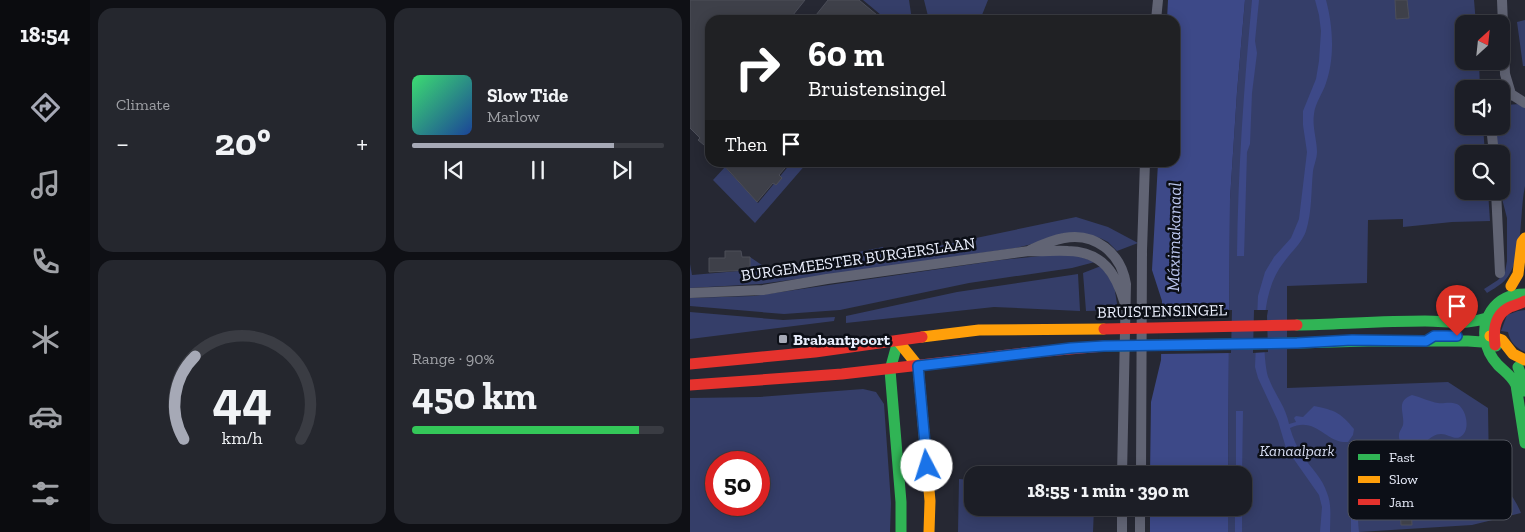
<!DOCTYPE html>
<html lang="en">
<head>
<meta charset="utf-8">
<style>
	:root { --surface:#1c1e26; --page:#25272e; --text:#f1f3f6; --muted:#a0a2a7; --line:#3a3c43; --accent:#a6a9b6 }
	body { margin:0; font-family:"Zilla Slab",serif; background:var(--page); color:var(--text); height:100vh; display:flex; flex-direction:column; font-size:19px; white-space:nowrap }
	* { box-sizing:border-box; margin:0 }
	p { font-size:16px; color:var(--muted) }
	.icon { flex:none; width:28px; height:28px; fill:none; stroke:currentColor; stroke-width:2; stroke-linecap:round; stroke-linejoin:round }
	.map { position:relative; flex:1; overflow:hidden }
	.drawer { display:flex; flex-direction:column; gap:8px; padding:8px; background:#0f1015; width:600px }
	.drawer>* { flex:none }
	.hud { position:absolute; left:15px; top:15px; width:475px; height:152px; border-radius:15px; box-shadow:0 2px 12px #0003,0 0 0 1px var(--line); background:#202124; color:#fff; overflow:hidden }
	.needle { width:32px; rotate:27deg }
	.buttons { position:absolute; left:765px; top:15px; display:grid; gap:10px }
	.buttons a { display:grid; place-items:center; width:55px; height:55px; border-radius:10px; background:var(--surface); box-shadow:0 2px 12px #0003,0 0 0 1px var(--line); font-size:25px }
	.speed { position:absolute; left:15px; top:451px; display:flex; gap:10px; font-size:25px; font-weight:700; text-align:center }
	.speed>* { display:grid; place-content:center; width:65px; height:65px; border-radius:50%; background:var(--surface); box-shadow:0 2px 12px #0003,0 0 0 1px var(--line); line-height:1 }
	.speed .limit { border:8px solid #d22; background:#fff; color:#111 }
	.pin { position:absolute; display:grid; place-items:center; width:42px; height:42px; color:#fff; margin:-51px -21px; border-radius:50% 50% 50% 0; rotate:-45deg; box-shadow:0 0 5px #0007 }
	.pin .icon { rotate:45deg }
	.me { position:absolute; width:55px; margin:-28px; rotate:355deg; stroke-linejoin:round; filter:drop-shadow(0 0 4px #0008) }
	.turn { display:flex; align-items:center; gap:18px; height:105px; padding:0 20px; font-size:22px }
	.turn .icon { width:65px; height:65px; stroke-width:2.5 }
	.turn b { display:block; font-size:35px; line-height:42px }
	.then { display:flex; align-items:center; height:48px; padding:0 20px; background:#0003; gap:10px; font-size:19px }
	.big { font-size:38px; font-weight:700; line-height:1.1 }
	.drawer .tile { flex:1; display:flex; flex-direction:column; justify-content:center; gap:8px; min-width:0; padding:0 18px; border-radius:15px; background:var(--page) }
	.drawer .dial { align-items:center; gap:0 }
	.dial svg { height:130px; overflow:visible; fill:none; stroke:var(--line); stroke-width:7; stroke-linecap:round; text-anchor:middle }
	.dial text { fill:var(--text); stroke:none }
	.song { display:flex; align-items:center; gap:15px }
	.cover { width:60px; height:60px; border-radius:8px; background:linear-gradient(135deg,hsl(140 70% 55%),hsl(220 70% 35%)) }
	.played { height:5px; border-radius:2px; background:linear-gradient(90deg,var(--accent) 80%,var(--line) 80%) }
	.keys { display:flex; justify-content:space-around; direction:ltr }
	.heat { display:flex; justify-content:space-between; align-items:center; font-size:28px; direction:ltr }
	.charge { height:8px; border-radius:4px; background:linear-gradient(90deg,#34c759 90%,var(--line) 0) }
	.drawer .tiles { flex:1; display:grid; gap:8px; grid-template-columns:repeat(2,1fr) }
	.trip { position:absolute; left:274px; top:466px; width:288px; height:50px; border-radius:15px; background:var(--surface); box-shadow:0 2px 12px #0003,0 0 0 1px var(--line); font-weight:700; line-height:50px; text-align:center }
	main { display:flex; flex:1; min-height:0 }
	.tabs { display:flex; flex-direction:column; width:90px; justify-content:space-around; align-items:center; background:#0b0c0f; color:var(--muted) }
	.tabs .icon { width:35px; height:35px }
	.tabs .active { color:var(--accent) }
	.tabs b { font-size:22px; color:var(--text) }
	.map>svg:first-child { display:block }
	.green { fill:#353e69; fill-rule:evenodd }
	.forest { fill:#3e4a87 }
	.water { fill:#3d4988 }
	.pier { fill:#262833 }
	.building { fill:#3e4049; stroke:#4c4e59 }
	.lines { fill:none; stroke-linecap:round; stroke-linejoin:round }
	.street { stroke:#616474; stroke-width:10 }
	.fast { stroke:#30b455; stroke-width:11 }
	.slow { stroke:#ff9f0a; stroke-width:11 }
	.jam { stroke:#e5322d; stroke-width:11 }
	.fast-bridge { stroke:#30b455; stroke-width:11 }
	.jam-bridge { stroke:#e5322d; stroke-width:11 }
	.route-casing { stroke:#114b97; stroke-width:12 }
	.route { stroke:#1a73e8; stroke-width:9 }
	.poi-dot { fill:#a6a9b6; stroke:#0c0f17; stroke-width:2 }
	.labels { text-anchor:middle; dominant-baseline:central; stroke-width:5; stroke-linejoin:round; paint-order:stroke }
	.street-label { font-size:16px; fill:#ebeffd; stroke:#0c0f17 }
	.poi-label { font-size:16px; font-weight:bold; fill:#ebeffd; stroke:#0c0f17; text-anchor:start }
	.park-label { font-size:16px; font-style:italic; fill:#d6dcf1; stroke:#0c0f17 }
	.water-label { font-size:18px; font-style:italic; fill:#bbc6ee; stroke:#0c0f17 }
	.key { fill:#0c0f17; stroke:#4f525c; stroke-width:1 }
	.key-label { font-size:14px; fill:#ebeffd }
</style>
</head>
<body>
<main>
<nav class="tabs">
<b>18:54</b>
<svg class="icon active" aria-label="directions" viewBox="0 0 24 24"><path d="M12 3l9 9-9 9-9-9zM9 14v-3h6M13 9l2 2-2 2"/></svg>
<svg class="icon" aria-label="music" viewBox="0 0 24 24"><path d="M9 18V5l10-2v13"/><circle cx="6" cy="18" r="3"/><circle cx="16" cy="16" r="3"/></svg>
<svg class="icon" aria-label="phone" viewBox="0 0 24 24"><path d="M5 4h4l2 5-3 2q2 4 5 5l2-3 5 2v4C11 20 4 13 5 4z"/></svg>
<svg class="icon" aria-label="climate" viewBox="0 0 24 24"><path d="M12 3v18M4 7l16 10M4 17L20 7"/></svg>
<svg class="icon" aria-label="car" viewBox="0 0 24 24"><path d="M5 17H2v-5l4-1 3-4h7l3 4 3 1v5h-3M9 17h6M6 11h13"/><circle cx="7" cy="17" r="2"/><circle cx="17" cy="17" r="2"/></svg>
<svg class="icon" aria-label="filters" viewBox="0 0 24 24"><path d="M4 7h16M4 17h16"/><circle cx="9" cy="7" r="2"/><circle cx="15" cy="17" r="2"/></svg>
</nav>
<section class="drawer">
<div class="tiles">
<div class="tile"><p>Climate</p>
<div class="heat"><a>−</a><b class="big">20°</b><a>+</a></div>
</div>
<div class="tile">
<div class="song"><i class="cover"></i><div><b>Slow Tide</b><p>Marlow</p></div></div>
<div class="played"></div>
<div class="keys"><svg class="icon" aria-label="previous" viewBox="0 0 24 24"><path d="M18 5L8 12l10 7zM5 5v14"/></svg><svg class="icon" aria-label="pause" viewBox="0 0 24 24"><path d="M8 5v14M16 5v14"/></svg><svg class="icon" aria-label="next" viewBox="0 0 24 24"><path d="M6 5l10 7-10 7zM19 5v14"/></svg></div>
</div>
<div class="tile dial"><svg viewBox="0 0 100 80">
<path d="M14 69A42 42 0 1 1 86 69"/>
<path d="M14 69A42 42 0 0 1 21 18" stroke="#a6a9b6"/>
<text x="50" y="56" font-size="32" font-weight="700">44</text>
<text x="50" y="72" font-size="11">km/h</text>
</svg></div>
<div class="tile"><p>Range · 90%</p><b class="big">450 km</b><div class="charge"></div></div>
</div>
</section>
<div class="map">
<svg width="835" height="532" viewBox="0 0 835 532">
	<rect width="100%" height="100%" fill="#262833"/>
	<path class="green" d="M173 0H219L222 20H197Z
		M234 0H298L290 20H239Z
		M555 0H784L786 24H774V61H789L790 89H774V126H793L795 154H774V191H798L800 221 762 222 713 227V219L678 220 677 283 597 286V388L758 382 798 408 799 471C813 483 824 496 831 513L782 525 669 532 668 508H661V532H538V508H552V475H538L540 199 547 92Z
		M835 20V66H833L827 22Z
		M829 104 835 106V186C829 214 834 257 816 279 811 285 803 289 797 293L794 289 808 280 815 272 817 261V218L810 191 811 154H807L806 126H811V110L816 105Z
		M101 163H117L65 223 23 180 35 167 68 203Z
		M386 217 418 227 448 243 427 251 418 242 410 238 386 233 326 248 159 272 70 284 0 288V264L2 275 60 270V257L79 270 193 247 195 257Z
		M380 253 405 262 382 268 279 283 150 310 94 314 0 306V298L64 296 311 260Z
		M411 266 424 285 428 310 396 311 393 273Z
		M388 274 390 311 304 307 156 323V316L267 292Z
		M835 310V352C826 348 820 342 818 332L811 331 817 315 828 311Z
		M0 312 93 320 145 317 144 321 0 339Z
		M173 389 186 392 194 404 201 503 200 532H0V398L70 397ZM26 462H69V505H26Z
		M269 479 282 480V508H404L403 532H268Z"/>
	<path class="forest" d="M661 508H668L669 532H661Z"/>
	<path class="water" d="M478 0H555L547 92 540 199 538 475H460L461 402 471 360 472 301 462 270 468 163 485 162V20H477Z
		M562 0H569L565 41 567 53 562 93 560 144 557 152 554 256H547C548 171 554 85 562 0Z
		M625 0H636C643 26 645 57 636 83 633 93 625 103 624 114 622 127 627 140 627 152 627 158 624 165 623 171 621 191 622 212 616 231 612 243 601 252 594 262 582 277 577 296 575 315 573 327 574 369 579 379 585 395 596 407 599 424L606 422 604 418 606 416 613 417 624 406C645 410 651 413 664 429L663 435 658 442C636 444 626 415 600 428 603 438 607 448 613 456 621 468 633 479 637 493 642 505 640 519 640 532H630L632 507 629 495 596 448 588 421 568 378 565 367 568 296 575 272 584 257 601 238 609 219 617 152 613 125V111L626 79 629 61 631 31 629 15Z
		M722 395C731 397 740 402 748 403 754 404 759 401 767 404 777 409 781 432 770 437 764 440 758 434 751 434 739 434 733 449 721 448 715 448 708 442 709 435 709 432 712 428 713 425 715 414 705 401 722 395Z
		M546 411H553L552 475H546Z
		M460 508H538V532H460Z
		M545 508H552V532H545Z"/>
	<path class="pier" d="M542 310 541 353 468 354 469 311Z
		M564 310H578L577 316 578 352 563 353Z"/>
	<path class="building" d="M0 0H115L99 20H20V150L8 140 10 138 0 128Z
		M138 0H169L193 20H122Z
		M705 0H717L719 18 706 19Z
		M31 162H100L89 175 92 178 86 185 83 183 67 202Z
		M35 251H51L52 257H60V270L19 272V258H35Z
		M721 506 722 525H711L710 507Z"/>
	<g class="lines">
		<path class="street" d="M812 0 815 74 821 94 835 103
			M466 20 468 0
			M811 103 821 94
			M801 126 804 154
			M806 191 810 273
			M340 250C351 245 362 240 374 238 405 232 431 253 436 284L432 475
			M0 293 73 290 137 279 339 251C353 252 365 250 378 251 414 252 426 274 435 304
			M451 475 452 250 455 162
			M432 508V532
			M450 532V508"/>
		<path class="fast" d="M835 294C821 294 809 299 801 311 790 328 794 350 808 365 815 372 822 376 826 385L835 443
			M607 325C650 324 693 321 735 321 759 321 772 326 797 318
			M208 341 200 370 211 502V532
			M607 343 678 341H778L792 342 806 346
			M828 367 833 380 834 391"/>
		<path class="slow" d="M821 286 828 274 832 242 835 238
			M800 336 812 340 823 354 835 360
			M232 337 289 330 414 329
			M208 341 228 366 240 501 239 532"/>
		<path class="jam" d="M805 345C803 330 805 314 820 307 825 305 830 304 835 301
			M0 364 125 352 232 337
			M0 385 152 374 334 353 414 346"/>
		<path class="fast-bridge" d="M414 346 607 343"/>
		<path class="jam-bridge" d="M414 329 607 325"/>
	</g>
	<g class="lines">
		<g class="route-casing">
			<path id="route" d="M237 466 228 366 381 348 414 346 607 343 662 340 736 341 744 336H767"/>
		</g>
		<use href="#route" class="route"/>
	</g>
	<rect class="poi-dot" x="88" y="334" width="10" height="10" rx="2.5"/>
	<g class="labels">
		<g class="street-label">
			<text transform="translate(168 259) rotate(-8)">BURGEMEESTER BURGERSLAAN</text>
			<text transform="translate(472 311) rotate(-1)">BRUISTENSINGEL</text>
		</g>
		<g class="poi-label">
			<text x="103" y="339">Brabantpoort</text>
		</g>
		<g class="park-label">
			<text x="607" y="450">Kanaalpark</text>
		</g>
		<g class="water-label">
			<text transform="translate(484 237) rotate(-89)">Máximakanaal</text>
		</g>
	</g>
	<rect x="658" y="440" width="164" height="80" rx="8" class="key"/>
	<rect x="668" y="454" width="22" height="6" fill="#30b455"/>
	<rect x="668" y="476" width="22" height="7" fill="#ff9f0a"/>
	<rect x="668" y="499" width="22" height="6" fill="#e5322d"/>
	<g class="key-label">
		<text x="699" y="462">Fast</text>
		<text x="699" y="484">Slow</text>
		<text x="699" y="507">Jam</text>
	</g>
</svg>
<div class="buttons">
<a><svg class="needle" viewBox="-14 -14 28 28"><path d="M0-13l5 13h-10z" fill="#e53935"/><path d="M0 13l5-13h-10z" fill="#a0a2a7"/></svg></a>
<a><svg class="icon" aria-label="sound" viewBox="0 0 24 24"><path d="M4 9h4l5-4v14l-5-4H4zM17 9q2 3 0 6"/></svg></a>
<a><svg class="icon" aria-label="search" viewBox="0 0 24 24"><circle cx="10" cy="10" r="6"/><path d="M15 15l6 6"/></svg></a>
</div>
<div class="speed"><div class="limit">50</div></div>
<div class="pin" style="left:767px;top:336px;background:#d93025"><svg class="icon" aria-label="arrive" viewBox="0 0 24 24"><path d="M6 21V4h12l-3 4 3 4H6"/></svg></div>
<svg class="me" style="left:237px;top:466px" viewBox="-20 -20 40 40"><circle r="19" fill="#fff"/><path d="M0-13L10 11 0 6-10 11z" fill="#1a73e8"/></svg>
<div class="trip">18:55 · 1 min · 390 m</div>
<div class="hud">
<div class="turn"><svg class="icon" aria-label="right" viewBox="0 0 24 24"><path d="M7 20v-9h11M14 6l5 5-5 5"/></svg><div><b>60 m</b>Bruistensingel</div></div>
<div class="then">Then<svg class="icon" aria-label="arrive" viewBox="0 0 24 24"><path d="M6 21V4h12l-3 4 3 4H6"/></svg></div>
</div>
</div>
</main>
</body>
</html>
